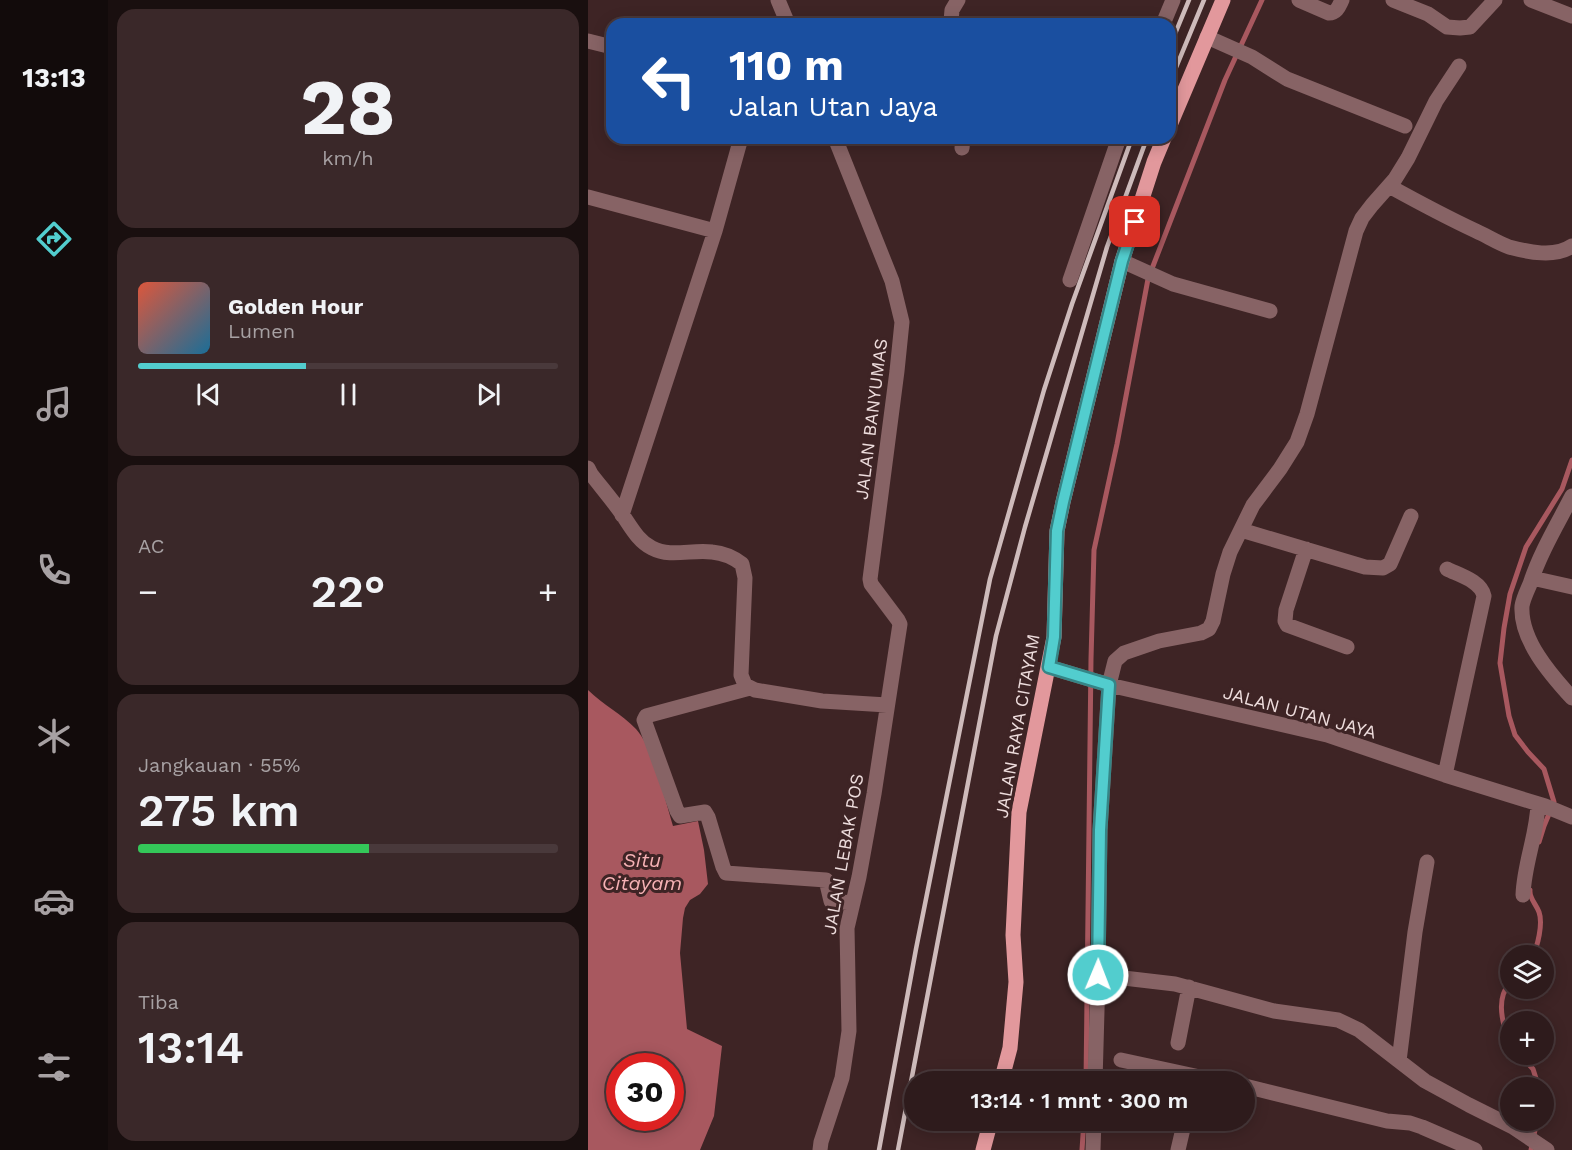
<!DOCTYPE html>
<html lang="id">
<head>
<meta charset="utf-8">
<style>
	:root { --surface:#2e1b1c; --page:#3a2829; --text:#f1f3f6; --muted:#a7a1a3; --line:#49393b; --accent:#52cdce }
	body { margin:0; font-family:"Work Sans",sans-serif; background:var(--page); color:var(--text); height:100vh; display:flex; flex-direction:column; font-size:22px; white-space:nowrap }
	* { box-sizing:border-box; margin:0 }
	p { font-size:20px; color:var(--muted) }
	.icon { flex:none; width:33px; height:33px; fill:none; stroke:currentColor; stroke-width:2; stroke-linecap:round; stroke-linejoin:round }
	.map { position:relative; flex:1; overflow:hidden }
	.sheet { display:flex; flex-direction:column; gap:9px; padding:9px; background:#190f0f; width:480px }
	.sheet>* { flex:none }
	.banner { position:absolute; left:18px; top:18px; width:570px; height:126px; border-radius:18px; box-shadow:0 3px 15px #0003,0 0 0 2px var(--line); background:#1a4fa0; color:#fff; overflow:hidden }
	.tools { position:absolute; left:912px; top:945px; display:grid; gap:12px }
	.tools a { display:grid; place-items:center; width:54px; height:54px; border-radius:50%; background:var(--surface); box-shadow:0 3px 15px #0003,0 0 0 2px var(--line); font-size:30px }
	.speed { position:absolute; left:18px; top:1053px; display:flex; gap:12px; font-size:30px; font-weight:700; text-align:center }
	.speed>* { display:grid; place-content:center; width:78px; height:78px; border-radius:50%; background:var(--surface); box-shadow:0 3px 15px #0003,0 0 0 2px var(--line); line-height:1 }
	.speed .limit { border:9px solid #d22; background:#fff; color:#111 }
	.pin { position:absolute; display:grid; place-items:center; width:51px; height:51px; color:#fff; margin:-26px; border-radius:12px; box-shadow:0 3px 9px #0006 }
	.me { position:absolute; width:66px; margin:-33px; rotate:1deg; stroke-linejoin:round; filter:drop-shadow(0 0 4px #0008) }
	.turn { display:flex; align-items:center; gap:21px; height:126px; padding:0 24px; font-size:27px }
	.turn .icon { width:78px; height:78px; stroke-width:2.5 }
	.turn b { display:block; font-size:42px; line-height:51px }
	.big { font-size:45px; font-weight:600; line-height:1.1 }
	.sheet .widget { flex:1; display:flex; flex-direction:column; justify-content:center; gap:9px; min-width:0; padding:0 21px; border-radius:18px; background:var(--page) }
	.sheet .dial { align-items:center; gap:0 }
	.dial b { font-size:78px; line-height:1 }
	.song { display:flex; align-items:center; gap:18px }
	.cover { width:72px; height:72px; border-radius:9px; background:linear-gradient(135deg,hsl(10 70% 55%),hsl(200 70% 35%)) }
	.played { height:6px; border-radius:3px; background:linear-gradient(90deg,var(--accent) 40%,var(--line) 40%) }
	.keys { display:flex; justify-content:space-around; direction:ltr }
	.heat { display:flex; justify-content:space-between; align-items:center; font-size:33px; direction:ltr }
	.charge { height:9px; border-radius:4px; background:linear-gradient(90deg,#34c759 55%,var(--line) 0) }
	.trip { position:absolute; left:316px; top:1071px; width:351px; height:60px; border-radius:30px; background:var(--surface); box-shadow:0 3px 15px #0003,0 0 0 2px var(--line); font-weight:600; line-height:60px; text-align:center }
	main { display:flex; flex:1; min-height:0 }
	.tab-bar { display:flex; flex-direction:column; width:108px; justify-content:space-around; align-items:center; background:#120b0b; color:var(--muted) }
	.tab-bar .icon { width:42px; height:42px }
	.tab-bar .on { color:var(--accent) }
	.tab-bar b { font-size:27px; color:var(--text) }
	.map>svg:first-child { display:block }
	.water { fill:#a8585f; fill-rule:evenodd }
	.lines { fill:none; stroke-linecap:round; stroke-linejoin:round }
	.stream { stroke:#a8585f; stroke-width:5 }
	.minor { stroke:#876365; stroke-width:15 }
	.major { stroke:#e2989c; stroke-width:15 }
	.rail { stroke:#cebbbb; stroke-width:4.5 }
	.route-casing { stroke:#358586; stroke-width:15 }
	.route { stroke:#52cdce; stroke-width:10 }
	.labels { text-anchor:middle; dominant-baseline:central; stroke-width:6; stroke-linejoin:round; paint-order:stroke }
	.street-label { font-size:18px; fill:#edd; stroke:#3e2425 }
	.water-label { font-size:20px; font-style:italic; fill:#f7b2b5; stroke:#3e2425 }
</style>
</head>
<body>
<main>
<nav class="tab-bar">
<b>13:13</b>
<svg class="icon on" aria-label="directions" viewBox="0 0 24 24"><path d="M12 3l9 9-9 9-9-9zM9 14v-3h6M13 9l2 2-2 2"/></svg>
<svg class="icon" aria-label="music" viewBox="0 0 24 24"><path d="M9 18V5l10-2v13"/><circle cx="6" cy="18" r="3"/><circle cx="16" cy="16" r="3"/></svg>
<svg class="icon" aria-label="phone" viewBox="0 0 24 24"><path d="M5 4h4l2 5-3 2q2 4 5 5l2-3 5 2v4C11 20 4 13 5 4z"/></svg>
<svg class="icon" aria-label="climate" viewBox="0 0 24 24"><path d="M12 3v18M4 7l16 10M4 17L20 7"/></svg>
<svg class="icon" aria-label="car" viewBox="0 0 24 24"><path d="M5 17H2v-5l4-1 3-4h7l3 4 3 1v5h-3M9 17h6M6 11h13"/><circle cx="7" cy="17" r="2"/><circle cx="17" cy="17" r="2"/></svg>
<svg class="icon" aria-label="filters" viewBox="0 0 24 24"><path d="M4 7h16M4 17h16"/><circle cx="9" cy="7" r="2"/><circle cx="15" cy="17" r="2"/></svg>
</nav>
<section class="sheet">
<div class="widget dial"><b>28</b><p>km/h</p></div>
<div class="widget">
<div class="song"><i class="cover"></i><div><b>Golden Hour</b><p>Lumen</p></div></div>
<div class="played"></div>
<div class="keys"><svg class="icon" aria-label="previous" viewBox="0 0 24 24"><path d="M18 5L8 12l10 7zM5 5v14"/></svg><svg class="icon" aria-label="pause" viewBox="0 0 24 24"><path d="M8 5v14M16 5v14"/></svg><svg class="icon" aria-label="next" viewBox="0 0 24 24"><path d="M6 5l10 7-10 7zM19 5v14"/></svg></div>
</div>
<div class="widget"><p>AC</p>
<div class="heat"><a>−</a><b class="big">22°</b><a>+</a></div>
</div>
<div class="widget"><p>Jangkauan · 55%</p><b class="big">275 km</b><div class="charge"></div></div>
<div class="widget"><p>Tiba</p><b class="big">13:14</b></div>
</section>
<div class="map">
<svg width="984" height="1150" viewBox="0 0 984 1150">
	<rect width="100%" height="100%" fill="#3e2425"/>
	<path class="water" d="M0 690C15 705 34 714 48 729 66 749 77 800 85 826L110 821 116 850 120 884 112 894 102 900 97 908 95 918 92 953 99 1029 134 1046 126 1116 112 1150H0ZM32 1066H82V1118H32Z"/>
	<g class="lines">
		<path class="stream" d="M951 842 956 826 966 802 956 769 940 752 927 735 921 716 912 663 916 628 922 594 938 547 974 489 984 460
			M942 890C941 898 948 904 951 912 955 923 950 947 944 956
			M922 983C907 999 915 1026 922 1043
			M931 1054 945 1069 951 1088
			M498 1082 503 659 506 550 529 444 560 279 637 80 674 0
			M494 1150 496 1120
			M943 1150 949 1120"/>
		<path class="minor" d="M190 0 200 24
			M711 0 741 13C749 13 751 6 754 0
			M805 0 840 14 859 27 872 28 882 27 907 0
			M943 0 984 16
			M367 24 363 21 364 10 370 0
			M575 24 585 0
			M619 37 664 57 699 79 817 126
			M0 41 24 47
			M374 148 375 138
			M801 186C830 202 858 217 888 231 899 236 910 243 921 247 940 252 967 258 984 246
			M0 197 127 231
			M534 261 585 284 682 311
			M482 280 531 138
			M0 468 3 474C13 487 25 501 34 514 43 527 50 541 64 548 83 558 104 549 124 552 135 553 145 557 154 564L157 578 153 675 157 685 167 690 234 701 299 705
			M984 496C969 525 952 553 942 584 939 591 935 599 934 606 932 640 963 675 984 698
			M34 515 127 231 153 138
			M653 530 777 567 795 568 802 564 823 516
			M718 549 698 610 697 621 699 625 759 647
			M944 578 984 587
			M461 667 521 685 739 735 857 775 957 806 984 817
			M162 688 58 716 56 720 89 811 92 816 117 812 120 817 135 867 138 873 238 880 243 901 265 903
			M857 775 896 596C893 581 871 575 859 569
			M935 895C936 864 949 835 950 804
			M510 975 587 984 686 1011 750 1020 771 1030 837 1081 881 1105 925 1127 959 1150
			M590 1043 601 987
			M533 1060 635 1082
			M811 1061 827 932 839 862
			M507 1082 510 975 512 830 521 685 527 661 536 653 571 641 613 633 621 629 625 621 635 574 642 552 665 505 692 469 709 442 719 414 768 231 774 218 784 205 807 179 820 158 848 101 871 66
			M657 1086 799 1121 822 1123 834 1127 887 1150
			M232 1150 233 1142 254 1078 261 1031 259 928 271 877 286 794 312 624 310 620 283 584 282 579 309 371 314 322 304 281 247 138
			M505 1150 506 1120
			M590 1150 597 1120"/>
		<path class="major" d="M582 125 635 0
			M413 1082 422 1048 428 982 425 935 431 812 466 637 469 531 475 502 534 261 566 162 576 138
			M395 1150 403 1120"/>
		<path class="rail" d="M582 46 601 0
			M582 82 616 0
			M291 1150 328 949 402 579 456 390 484 304 544 138
			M310 1150 408 636 437 527 519 247 559 138"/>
	</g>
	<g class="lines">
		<g class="route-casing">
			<path id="route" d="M510 975 512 830 521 685 461 667 466 637 469 531 475 502 534 261 547 222"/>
		</g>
		<use href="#route" class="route"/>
	</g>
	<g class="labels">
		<g class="street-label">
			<text transform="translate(283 419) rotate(-83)">JALAN BANYUMAS</text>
			<text transform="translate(712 712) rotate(15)">JALAN UTAN JAYA</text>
			<text transform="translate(429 726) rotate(-80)">JALAN RAYA CITAYAM</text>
			<text transform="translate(255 854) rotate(-80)">JALAN LEBAK POS</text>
		</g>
		<g class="water-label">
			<text x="54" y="860">Situ<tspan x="54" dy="23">Citayam</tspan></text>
		</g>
	</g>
</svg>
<div class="tools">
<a><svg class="icon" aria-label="layers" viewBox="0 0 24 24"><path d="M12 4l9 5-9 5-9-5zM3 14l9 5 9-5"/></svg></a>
<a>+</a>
<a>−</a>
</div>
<div class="speed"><div class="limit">30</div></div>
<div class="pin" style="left:547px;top:222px;background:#d93025"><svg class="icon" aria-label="arrive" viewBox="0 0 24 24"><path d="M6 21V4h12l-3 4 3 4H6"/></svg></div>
<svg class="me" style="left:510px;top:975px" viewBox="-20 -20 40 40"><circle r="17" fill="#52cdce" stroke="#fff" stroke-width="3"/><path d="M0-11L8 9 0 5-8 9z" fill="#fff"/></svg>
<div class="trip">13:14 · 1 mnt · 300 m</div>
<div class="banner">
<div class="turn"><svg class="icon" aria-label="left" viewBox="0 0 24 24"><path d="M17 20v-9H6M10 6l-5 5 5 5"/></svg><div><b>110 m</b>Jalan Utan Jaya</div></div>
</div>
</div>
</main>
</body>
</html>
